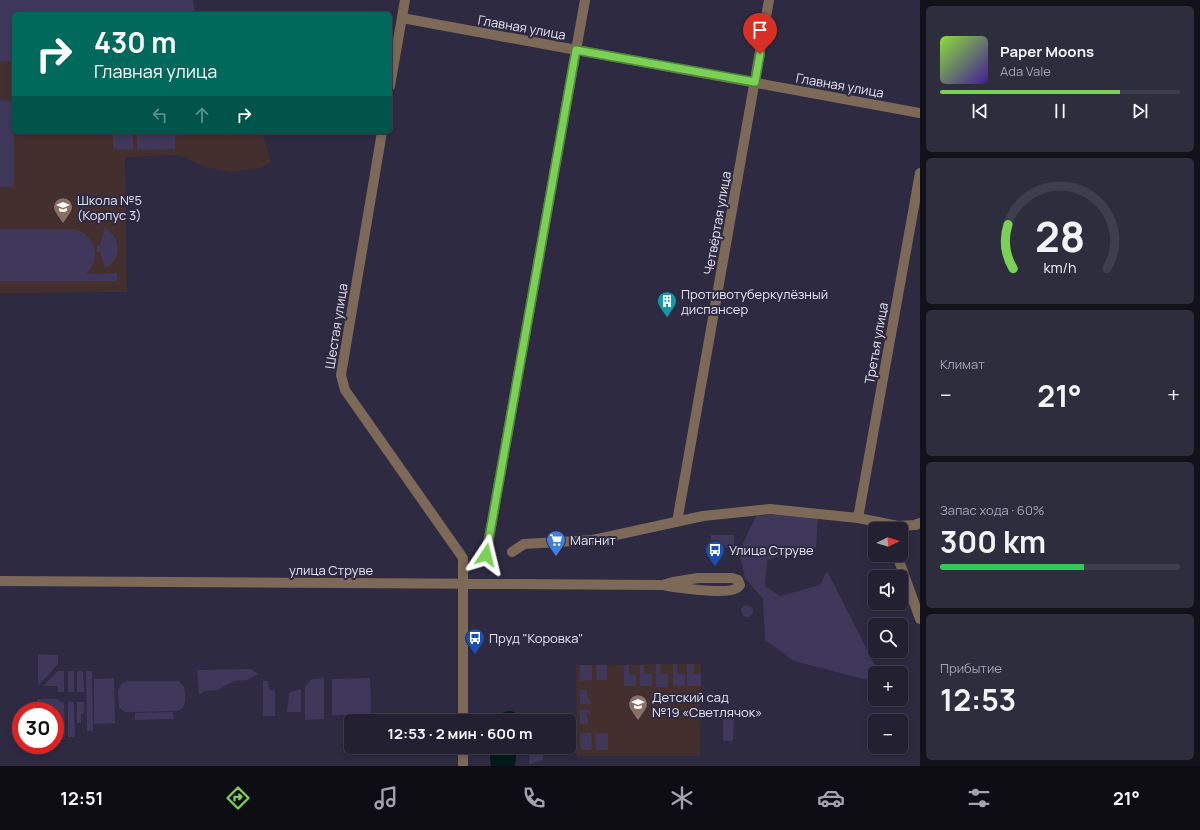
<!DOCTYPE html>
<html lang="ru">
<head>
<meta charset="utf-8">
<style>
	:root { --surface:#222031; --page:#2e2d3d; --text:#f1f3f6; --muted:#a2a3ab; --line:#3f3e4d; --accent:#7ad156 }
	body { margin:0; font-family:Manrope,sans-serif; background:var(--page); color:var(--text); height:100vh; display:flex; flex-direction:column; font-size:15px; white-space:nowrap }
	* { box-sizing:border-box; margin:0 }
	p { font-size:13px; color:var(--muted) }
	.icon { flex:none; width:22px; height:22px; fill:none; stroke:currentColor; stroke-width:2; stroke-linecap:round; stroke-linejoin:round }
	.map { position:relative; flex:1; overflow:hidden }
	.drawer { display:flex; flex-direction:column; gap:6px; padding:6px; background:#13121b; width:280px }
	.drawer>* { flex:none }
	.top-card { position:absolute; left:12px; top:12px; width:380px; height:122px; border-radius:6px; box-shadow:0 2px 6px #0003,0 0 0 1px var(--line); background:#00695c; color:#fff; overflow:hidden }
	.needle { width:26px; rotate:85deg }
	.fabs { position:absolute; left:868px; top:522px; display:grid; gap:8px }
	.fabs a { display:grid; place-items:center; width:40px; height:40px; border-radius:6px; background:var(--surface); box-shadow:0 2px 6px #0003,0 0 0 1px var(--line); font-size:20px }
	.speed { position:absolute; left:12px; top:702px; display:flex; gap:8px; font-size:20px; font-weight:700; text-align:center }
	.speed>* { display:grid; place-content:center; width:52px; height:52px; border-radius:50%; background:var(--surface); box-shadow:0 2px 6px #0003,0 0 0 1px var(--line); line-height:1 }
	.speed .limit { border:6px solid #d22; background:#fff; color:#111 }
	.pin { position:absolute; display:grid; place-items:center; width:34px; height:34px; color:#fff; margin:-41px -17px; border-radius:50% 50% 50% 0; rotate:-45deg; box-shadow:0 0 4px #0007 }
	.pin .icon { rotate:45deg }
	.me { position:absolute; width:44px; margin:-22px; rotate:10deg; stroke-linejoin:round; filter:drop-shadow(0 0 3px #0008) }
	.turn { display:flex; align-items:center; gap:14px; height:84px; padding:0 16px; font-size:18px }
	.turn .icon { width:52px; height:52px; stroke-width:2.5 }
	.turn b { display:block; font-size:28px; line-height:34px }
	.lanes { display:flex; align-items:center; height:38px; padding:0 16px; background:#0003; justify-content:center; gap:20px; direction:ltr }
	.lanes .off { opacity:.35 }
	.big { font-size:30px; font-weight:700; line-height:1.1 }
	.drawer .card { flex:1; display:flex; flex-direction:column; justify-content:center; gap:6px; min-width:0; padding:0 14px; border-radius:6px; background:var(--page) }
	.drawer .dial { align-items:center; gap:0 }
	.dial svg { height:104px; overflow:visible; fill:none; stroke:var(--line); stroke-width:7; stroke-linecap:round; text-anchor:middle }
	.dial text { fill:var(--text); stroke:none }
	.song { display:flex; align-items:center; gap:12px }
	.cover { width:48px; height:48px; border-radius:6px; background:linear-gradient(135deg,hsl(90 70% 55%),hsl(260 70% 35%)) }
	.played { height:4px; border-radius:2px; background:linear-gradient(90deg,var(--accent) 75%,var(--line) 75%) }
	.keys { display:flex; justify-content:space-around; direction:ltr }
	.heat { display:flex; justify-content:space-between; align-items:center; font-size:22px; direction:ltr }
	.charge { height:6px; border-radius:3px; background:linear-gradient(90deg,#34c759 60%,var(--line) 0) }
	.trip { position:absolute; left:344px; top:714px; width:232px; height:40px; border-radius:6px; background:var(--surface); box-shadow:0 2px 6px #0003,0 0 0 1px var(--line); font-weight:700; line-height:40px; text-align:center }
	.tab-bar { display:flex; height:64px; justify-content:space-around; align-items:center; background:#0e0d14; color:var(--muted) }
	.tab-bar .icon { width:28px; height:28px }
	.tab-bar .on { color:var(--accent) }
	.tab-bar b { font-size:18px; color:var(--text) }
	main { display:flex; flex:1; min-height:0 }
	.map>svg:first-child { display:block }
	.education { fill:#432f2e }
	.green { fill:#3f385b }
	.water { fill:#011b1b }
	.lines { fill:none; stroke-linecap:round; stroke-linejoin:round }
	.minor { stroke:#7d6958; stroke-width:10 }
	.route-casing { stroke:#4f8838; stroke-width:10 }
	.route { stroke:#7ad156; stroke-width:7 }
	.labels { text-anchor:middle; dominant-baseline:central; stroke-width:4; stroke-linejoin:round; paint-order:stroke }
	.street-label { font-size:13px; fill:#e5e3f2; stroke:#2e2a41 }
	.poi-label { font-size:13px; fill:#e5e3f2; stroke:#2e2a41; text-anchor:start }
</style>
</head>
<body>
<main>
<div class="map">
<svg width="920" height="766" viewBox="0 0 920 766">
	<rect width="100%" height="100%" fill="#2e2a41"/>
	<path class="education" d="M14 61V132H262L271 162 261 168 230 172 202 166 181 155 125 157 127 292 0 293V62Z
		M701 664 700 756H577L576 665Z"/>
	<path class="green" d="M0 0H193L195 14H14V61L0 62Z
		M0 100 14 101V187H0Z
		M113 132H133V150L113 149Z
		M137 132H175V149L137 150Z
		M105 228C121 237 123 260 105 268L100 252H97V245H100Z
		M0 229H73C78 231 84 232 87 236 95 244 98 257 92 266 91 269 88 271 86 274L117 273V281H0Z
		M784 514 818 518 816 547 767 560 765 586 780 596 820 585 827 571 879 673H875V682L794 661 765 640 763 599 745 578 739 552 756 516Z
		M711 535H734V548H711Z
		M741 611a6 6 0 1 1 12 0a6 6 0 1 1-12 0Z
		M38 654 58 655V664L38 686Z
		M656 664H660V674H668V687H656Z
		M673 664H677V674H685V686H673Z
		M687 664H694V674H701V686H687Z
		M580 665H592V680L580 681Z
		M596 665H607V680H597Z
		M624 665H629V674L636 675V686H624Z
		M640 665H644V674H652V686H640Z
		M251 669 258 674 247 680 234 681 217 690 204 691 199 695 197 670Z
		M58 671H64V692H58V686H43Z
		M68 671H74V692H68Z
		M77 671H83L84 692H77Z
		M86 671H92L93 731H87Z
		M114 678 115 723 94 724V679Z
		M324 678V719L305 720V687L312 679Z
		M370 678 371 715H332V679Z
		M127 681H179L184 687C185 696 188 708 177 711L124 712 119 707 118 691 121 684Z
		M263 681H268L269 690H275V716H263Z
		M301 689V712H287L289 694 291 692Z
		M580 690H587V699H590V704H580Z
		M37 699H58L59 702H64L65 737H59V721L55 720V711H37Z
		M68 702H74L75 737H68Z
		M77 702H84V713L81 714V723H77Z
		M580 710H590V714H587L588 724H580Z
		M173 712 174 719 135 720V713Z
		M723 719H734L733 741H723Z
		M580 733H591L592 750H581Z
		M595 733H608V750H596Z
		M530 747H544L543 760 529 764Z"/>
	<path class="water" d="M510 711C517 712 518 715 520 721H494C497 714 503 712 510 711Z
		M491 747H517L515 766H491L490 758Z"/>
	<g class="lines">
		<path class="minor" d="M402 18 920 113
			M390 86 405 0
			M382 132 341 375 345 390 463 558V721
			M858 518 920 173
			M677 522 769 0
			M512 552 524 544 593 540 703 516 770 509 858 518 898 526 915 525 920 523
			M486 555 585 0
			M897 555 920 619
			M698 578H732L738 580 740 585C738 587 738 588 735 589 724 594 675 588 662 585L673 582Z
			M0 581 662 585
			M463 766V747"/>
	</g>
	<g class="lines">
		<g class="route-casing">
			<path id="route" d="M486 555 576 50 755 82 760 54"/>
		</g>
		<use href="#route" class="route"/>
	</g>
	<defs>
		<g id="school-pin" transform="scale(1)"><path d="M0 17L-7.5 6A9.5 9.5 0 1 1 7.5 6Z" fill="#8d6e63" stroke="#2e2a41"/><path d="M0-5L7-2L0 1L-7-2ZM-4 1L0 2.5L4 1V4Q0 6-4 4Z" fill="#fff"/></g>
		<g id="building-pin" transform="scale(1)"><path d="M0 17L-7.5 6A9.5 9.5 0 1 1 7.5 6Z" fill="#0f9aa8" stroke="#2e2a41"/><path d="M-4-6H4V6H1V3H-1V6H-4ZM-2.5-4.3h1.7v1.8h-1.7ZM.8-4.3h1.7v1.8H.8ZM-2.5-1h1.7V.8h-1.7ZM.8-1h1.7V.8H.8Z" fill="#fff"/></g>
		<g id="supermarket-pin" transform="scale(1)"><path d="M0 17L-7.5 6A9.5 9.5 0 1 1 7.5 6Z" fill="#3f7fe0" stroke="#2e2a41"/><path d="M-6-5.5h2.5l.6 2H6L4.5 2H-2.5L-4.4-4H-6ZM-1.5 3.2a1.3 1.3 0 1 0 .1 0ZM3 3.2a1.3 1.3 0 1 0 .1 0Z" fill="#fff"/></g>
		<g id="bus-pin" transform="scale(1)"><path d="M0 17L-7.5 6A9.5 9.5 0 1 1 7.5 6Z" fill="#1a4fb4" stroke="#2e2a41"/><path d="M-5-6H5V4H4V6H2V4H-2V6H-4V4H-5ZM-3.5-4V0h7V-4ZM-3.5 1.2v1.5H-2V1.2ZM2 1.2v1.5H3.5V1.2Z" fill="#fff"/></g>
	</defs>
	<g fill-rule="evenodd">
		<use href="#school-pin" x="63" y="207"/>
		<use href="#building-pin" x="667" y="301"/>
		<use href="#supermarket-pin" x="556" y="540"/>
		<use href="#bus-pin" x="715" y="550"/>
		<use href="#bus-pin" x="475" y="638"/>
		<use href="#school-pin" x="638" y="704"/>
	</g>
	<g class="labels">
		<g class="street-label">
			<text transform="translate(522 27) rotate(10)">Главная улица</text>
			<text transform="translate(840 85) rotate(10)">Главная улица</text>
			<text transform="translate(717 223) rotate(-80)">Четвёртая улица</text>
			<text transform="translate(336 326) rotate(-81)">Шестая улица</text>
			<text transform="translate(876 343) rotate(-80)">Третья улица</text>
			<text x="331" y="570">улица Струве</text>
		</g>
		<g class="poi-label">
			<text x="77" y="200">Школа №5<tspan x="77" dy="15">(Корпус 3)</tspan></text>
			<text x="681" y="294">Противотуберкулёзный<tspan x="681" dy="15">диспансер</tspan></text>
			<text x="570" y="540">Магнит</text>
			<text x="729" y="550">Улица Струве</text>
			<text x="489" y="638">Пруд "Коровка"</text>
			<text x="652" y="697">Детский сад<tspan x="652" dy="15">№19 «Светлячок»</tspan></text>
		</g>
	</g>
</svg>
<div class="fabs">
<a><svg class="needle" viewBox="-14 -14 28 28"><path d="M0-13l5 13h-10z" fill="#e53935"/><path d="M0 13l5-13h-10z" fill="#a2a3ab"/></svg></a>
<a><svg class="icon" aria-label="sound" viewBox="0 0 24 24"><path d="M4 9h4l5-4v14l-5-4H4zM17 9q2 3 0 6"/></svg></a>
<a><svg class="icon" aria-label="search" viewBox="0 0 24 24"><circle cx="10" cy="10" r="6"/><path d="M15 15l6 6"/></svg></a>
<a>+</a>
<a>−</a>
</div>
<div class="speed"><div class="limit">30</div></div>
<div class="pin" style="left:760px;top:54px;background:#d93025"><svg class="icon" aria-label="arrive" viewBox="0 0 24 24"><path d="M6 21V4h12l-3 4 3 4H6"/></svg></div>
<svg class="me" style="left:486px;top:555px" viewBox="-20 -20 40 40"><path d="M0-17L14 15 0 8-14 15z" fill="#7ad156" stroke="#fff" stroke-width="4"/></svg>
<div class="trip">12:53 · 2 мин · 600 m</div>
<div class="top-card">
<div class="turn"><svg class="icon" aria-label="right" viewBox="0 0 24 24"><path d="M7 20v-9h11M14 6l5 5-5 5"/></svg><div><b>430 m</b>Главная улица</div></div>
<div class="lanes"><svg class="icon off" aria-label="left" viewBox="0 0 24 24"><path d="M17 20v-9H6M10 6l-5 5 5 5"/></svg><svg class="icon off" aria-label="ahead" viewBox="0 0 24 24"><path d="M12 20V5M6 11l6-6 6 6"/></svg><svg class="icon" aria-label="right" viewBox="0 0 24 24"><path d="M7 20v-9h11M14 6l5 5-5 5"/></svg></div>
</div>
</div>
<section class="drawer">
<div class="card">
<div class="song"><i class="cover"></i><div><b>Paper Moons</b><p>Ada Vale</p></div></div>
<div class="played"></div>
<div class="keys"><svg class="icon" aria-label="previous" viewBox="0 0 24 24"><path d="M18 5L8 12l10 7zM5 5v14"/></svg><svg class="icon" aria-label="pause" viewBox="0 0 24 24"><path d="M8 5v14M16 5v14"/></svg><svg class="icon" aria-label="next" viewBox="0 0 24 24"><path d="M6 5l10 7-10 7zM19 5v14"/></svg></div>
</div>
<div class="card dial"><svg viewBox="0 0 100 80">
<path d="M14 69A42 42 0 1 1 86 69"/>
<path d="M14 69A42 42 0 0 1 10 35" stroke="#7ad156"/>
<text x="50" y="56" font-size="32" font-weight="700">28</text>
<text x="50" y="72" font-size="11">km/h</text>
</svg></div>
<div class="card"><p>Климат</p>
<div class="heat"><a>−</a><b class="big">21°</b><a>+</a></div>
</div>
<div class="card"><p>Запас хода · 60%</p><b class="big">300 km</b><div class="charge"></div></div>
<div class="card"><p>Прибытие</p><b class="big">12:53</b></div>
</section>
</main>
<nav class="tab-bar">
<b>12:51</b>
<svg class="icon on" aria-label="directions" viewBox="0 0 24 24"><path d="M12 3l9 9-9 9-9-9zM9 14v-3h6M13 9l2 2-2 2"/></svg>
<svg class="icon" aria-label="music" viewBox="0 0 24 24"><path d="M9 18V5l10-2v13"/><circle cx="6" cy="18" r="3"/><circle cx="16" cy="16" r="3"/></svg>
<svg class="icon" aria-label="phone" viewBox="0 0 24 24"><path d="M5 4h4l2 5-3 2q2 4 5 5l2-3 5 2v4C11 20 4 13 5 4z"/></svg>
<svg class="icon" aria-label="climate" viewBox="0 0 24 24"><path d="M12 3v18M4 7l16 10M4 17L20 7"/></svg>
<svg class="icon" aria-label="car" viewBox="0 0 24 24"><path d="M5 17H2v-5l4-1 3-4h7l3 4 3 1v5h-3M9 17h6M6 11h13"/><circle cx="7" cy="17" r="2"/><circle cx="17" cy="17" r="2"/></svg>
<svg class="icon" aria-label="filters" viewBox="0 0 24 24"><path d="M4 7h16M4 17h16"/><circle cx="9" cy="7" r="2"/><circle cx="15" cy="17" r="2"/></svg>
<b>21°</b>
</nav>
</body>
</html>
